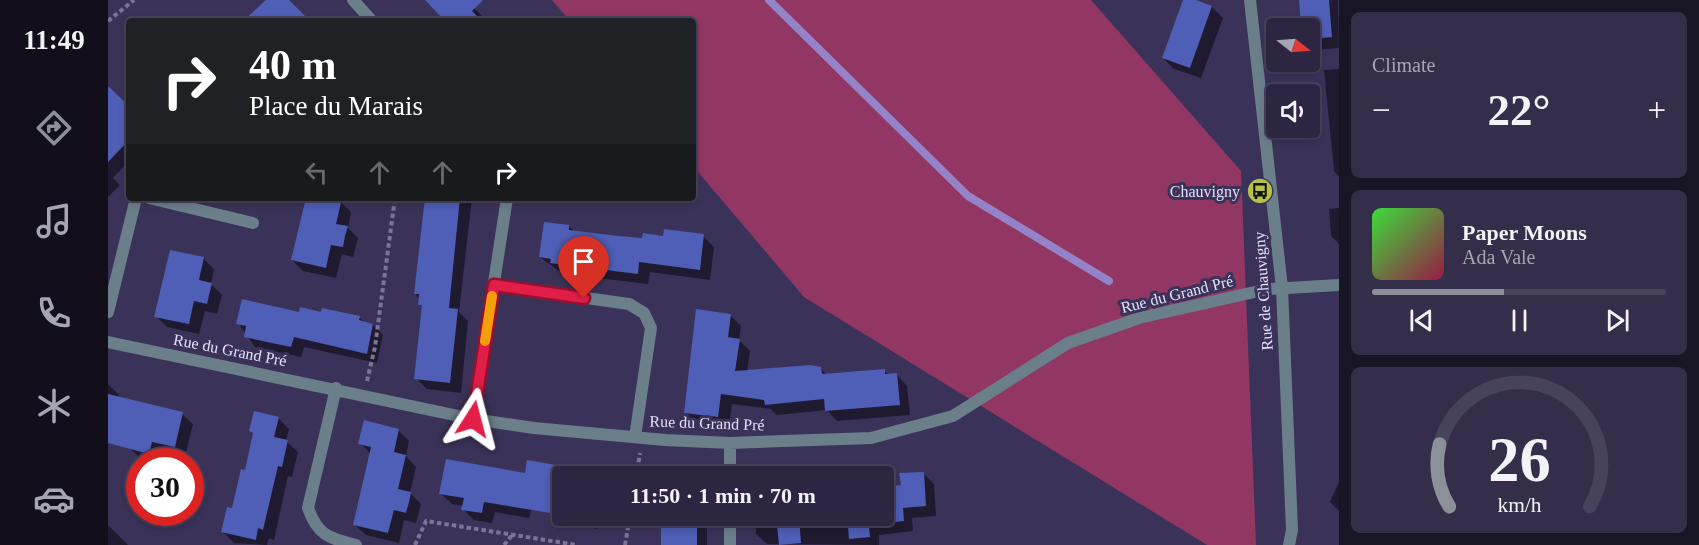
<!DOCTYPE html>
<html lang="en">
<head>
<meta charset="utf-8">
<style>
	:root { --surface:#2c2643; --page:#342e4a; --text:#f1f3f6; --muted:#a6a5b2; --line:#48435c; --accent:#8c9099 }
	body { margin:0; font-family:Georgia,serif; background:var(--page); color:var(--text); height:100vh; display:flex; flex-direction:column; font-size:22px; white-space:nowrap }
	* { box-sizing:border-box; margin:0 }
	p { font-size:20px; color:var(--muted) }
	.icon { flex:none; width:33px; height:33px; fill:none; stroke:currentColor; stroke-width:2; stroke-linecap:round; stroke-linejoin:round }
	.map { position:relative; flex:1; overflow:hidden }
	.side { display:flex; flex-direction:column; gap:12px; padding:12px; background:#181525; width:360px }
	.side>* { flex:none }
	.banner { position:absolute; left:18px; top:18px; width:570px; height:183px; border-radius:6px; box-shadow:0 3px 9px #0003,0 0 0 2px var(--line); background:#202124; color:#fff; overflow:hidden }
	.needle { width:39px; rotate:107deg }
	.buttons { position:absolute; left:1158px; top:18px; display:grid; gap:12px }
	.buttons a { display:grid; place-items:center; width:54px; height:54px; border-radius:6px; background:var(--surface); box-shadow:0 3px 9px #0003,0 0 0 2px var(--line); font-size:30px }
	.speed { position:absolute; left:18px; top:448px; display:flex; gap:12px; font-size:30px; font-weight:700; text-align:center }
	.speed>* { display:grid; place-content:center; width:78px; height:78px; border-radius:50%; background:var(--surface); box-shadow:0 3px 9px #0003,0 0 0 2px var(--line); line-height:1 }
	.speed .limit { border:9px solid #d22; background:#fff; color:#111 }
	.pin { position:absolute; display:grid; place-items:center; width:51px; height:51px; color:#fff; margin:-62px -26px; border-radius:50% 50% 50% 0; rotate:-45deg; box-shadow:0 0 6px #0007 }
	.pin .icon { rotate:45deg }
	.me { position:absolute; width:66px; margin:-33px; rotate:9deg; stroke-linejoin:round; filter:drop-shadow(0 0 4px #0008) }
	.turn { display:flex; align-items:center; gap:21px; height:126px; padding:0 24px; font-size:27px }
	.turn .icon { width:78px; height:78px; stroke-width:2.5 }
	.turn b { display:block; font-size:42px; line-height:51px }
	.lanes { display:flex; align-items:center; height:57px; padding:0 24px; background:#0003; justify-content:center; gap:30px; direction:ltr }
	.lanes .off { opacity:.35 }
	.big { font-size:45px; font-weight:800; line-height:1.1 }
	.side .card { flex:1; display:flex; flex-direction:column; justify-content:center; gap:9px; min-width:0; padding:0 21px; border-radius:9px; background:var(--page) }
	.side .dial { align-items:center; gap:0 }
	.dial svg { height:156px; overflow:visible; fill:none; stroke:var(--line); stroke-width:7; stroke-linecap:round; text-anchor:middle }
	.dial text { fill:var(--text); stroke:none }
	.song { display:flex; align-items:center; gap:18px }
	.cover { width:72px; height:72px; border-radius:9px; background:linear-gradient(135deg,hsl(120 70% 55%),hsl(340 70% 35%)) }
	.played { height:6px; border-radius:3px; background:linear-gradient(90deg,var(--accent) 45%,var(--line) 45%) }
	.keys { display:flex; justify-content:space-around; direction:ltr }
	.heat { display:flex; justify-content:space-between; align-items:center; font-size:33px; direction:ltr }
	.trip { position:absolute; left:444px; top:466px; width:342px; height:60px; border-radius:6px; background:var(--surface); box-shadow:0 3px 9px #0003,0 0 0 2px var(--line); font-weight:800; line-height:60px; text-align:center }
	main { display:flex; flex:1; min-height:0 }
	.tab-bar { display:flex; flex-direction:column; width:108px; justify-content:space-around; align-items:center; background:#120f1b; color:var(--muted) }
	.tab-bar .icon { width:42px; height:42px }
	.tab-bar .selected { color:var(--accent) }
	.tab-bar b { font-size:27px; color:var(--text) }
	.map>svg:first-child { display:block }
	.green { fill:#923763 }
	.shadow { fill:#0007 }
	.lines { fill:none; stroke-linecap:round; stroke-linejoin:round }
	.stream { stroke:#9483c9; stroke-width:8 }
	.building { fill:#4f5eb6 }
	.path { stroke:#7c7496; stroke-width:4; stroke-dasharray:4.5 3; stroke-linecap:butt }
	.minor { stroke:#6b7f8b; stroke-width:12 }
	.route-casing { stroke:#92132f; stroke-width:15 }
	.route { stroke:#e11d48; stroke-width:10 }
	.slow { stroke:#f59e0b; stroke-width:10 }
	.labels { text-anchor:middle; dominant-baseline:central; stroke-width:6; stroke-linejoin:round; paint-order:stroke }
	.poi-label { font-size:16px; fill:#e4e0f9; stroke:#3b3259; text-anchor:end }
	.street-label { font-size:16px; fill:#e4e0f9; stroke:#3b3259 }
</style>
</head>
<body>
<main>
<nav class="tab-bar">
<b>11:49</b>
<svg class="icon selected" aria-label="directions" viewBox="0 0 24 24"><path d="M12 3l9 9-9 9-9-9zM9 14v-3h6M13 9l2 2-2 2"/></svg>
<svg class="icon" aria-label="music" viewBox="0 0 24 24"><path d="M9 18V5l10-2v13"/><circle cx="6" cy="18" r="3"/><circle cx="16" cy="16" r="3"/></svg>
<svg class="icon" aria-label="phone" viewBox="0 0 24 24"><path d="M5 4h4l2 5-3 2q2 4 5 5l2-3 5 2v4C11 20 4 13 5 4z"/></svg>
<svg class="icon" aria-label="climate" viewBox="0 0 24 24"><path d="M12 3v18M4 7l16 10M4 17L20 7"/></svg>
<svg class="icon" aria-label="car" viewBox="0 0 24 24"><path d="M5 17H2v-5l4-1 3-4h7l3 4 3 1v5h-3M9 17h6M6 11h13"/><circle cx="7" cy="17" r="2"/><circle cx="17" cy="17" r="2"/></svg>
</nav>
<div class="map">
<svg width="1231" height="545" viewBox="0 0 1231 545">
	<rect width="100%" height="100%" fill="#3b3259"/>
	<path class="green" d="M444 0H983L1133 171 1148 545H1099L696 297 585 166V21H462Z"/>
	<path class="shadow" d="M319 0H365L362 4 377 19 340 21Z
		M1076 0 1104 7 1115 18 1093 78 1066 69 1055 58Z
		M1230 0 1231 48 1207 50 1202 44V28H1195L1192 1Z
		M1231 69V177L1226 171 1216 70Z
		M0 105 21 109V161L5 178 12 185 0 197Z
		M199 198 233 202 243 212 240 228 250 238 245 257 234 254 228 278 195 271 184 260Z
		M318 198H364L351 312 360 321 353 393 319 389 308 378 316 309 307 293Z
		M1231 208V244L1223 236 1221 209Z
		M461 226 467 232 536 239 595 236 606 247 602 280 542 272 540 284 455 274 432 257Z
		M63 251 96 259 106 269 103 284 114 295 109 314 97 311 91 334 59 327 48 316Z
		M192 314 252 318 257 323 265 325 275 335 269 363 196 347 193 357 147 347 130 323Z
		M622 315 633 326 631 340 642 351 639 372 712 368 719 375 776 371 781 375H789L799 386 802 415 729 421 719 410 669 415 663 409 624 404 621 427 588 423 577 413Z
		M0 384 11 395 10 398 74 414 85 424 77 457 55 452 52 462 33 459 22 448 0 434Z
		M170 418 181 429 178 441 190 452 184 477 180 476 166 540 161 538 159 545 126 543 115 532 138 472 146 435 142 431Z
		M290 430 301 441 298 456 308 467 302 493 313 504 308 523 296 520 291 543 258 535 247 525 263 454 252 443Z
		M420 462 508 477H454V511L424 506 421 518 387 512 384 523 366 520 355 509 356 506 344 504 333 494 418 474Z
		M815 473 826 484 828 516 804 518 805 531 771 535V545L659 544 648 534 647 516H776V488L794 487Z
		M1231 482V511L1222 502Z
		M460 516H516L515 521 493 517 490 529 470 525Z
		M554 516H599V545H554Z
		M0 525 20 545H0Z"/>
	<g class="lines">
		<path class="stream" d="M661 0 860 196 1001 281"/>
	</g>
	<path class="building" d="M158 0H181L202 21H135Z
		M317 0H375L364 11 374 21H337Z
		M1075 0H1088L1104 6 1082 68 1054 58Z
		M1191 0H1221L1224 37 1202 39V28H1193Z
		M0 86 21 106V140L0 162Z
		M198 198H234L228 224 240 226 237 236 235 247 223 245 218 268 183 260Z
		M317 198H352L341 308 350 309 342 383 306 379 314 305H310L311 294H306Z
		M436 222 461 225V230L511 236 534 238 535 233 555 236 556 229 596 234 592 270 531 262 530 274 442 263 443 259 431 257Z
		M62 250 96 257 91 280 104 283 99 304 86 301 81 324 46 317Z
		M134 299 191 312 192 307 213 312 214 308 252 316 251 320 265 324 259 354 186 337 183 347 136 337 138 326 128 324Z
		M588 309 623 314 620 337 632 339 627 371 702 365 713 367 714 374 777 369V374L789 373 792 405 717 411 716 399 657 405 656 400 613 394 610 417 576 413Z
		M0 394 75 412 67 447 44 442 41 454 0 443Z
		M146 411 171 417 166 437 180 440 174 467 170 466 155 530 150 528 148 540 113 532 119 507 124 508 133 469 137 470 145 433 141 431Z
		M256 420 291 429 286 452 298 455 290 489 303 492 301 502 298 513 286 510 280 533 245 525 263 447 250 444Z
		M338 459 417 473 419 460 454 466V515L376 502 374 513 353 510 356 498 331 494Z
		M816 472 818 506 795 508 796 521 776 523V487L793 485 791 473Z
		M553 516H589V545H553Z
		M668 516H691L693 543 671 545Z
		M739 516H760L762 537 741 539Z"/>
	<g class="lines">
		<path class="path" d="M0 21 26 0
			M259 381 267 347 287 198
			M528 477 532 453
			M307 545 318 521 469 545
			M396 545 404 535
			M517 545 522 516"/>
		<path class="minor" d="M245 0 264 21
			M1142 0 1174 288 1184 530 1181 545
			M41 198 145 223
			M386 285 521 304 536 313 543 328 527 437
			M0 312 28 198
			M0 342 365 419 426 428 557 440 622 443 763 438 845 416 960 343 1031 318 1160 289 1231 285
			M228 388 200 508C210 536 221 538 248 545
			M365 419 399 198
			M622 443V477
			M622 516V545"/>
	</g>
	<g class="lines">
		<g class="route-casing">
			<path id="route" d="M365 419 386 285 476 298"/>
		</g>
		<use href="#route" class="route"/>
		<path class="slow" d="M377 341 384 296"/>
	</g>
	<defs>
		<g id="bus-disc" transform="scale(1.35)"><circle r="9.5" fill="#b8c147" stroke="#3b3259"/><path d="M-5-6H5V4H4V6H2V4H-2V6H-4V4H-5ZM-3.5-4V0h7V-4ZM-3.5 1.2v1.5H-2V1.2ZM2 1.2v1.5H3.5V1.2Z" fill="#111"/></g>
	</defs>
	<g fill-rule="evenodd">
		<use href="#bus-disc" x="1152" y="191"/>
	</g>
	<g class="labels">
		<g class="poi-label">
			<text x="1132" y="191">Chauvigny</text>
		</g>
		<g class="street-label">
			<text transform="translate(1155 291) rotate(-94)">Rue de Chauvigny</text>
			<text transform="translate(1069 294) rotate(-14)">Rue du Grand Pré</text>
			<text transform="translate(122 350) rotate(11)">Rue du Grand Pré</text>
			<text transform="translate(599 423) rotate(2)">Rue du Grand Pré</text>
		</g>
	</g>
</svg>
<div class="buttons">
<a><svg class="needle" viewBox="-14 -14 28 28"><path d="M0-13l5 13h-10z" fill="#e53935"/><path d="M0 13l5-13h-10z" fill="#a6a5b2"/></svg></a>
<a><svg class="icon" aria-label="sound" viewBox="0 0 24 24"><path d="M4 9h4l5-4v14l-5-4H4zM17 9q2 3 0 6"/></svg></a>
</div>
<div class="speed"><div class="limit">30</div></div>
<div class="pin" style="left:476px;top:298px;background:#d93025"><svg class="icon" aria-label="arrive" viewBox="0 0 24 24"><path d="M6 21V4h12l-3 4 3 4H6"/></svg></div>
<svg class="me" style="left:365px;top:419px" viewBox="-20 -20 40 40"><path d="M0-17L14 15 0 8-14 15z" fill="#e11d48" stroke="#fff" stroke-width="4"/></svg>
<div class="trip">11:50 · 1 min · 70 m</div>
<div class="banner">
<div class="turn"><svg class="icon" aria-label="right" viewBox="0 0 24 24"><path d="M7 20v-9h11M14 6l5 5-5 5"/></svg><div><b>40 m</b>Place du Marais</div></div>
<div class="lanes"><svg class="icon off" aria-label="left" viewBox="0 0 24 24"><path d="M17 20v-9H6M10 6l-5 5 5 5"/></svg><svg class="icon off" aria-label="ahead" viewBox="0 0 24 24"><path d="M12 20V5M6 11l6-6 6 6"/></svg><svg class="icon off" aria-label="ahead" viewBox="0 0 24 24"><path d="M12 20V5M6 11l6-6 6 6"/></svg><svg class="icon" aria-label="right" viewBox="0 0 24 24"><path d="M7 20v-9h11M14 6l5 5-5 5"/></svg></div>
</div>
</div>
<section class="side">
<div class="card"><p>Climate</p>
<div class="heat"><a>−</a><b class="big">22°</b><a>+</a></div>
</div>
<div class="card">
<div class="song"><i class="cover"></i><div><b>Paper Moons</b><p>Ada Vale</p></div></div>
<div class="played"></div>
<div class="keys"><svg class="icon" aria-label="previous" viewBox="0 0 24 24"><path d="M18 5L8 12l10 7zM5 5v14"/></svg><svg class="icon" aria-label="pause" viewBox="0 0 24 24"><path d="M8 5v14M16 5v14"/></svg><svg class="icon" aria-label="next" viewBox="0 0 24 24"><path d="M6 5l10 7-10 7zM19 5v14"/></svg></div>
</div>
<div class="card dial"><svg viewBox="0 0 100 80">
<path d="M14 69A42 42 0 1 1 86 69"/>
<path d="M14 69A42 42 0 0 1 9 37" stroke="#8c9099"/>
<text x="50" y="56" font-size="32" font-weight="700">26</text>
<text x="50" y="72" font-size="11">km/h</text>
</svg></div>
</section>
</main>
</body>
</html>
